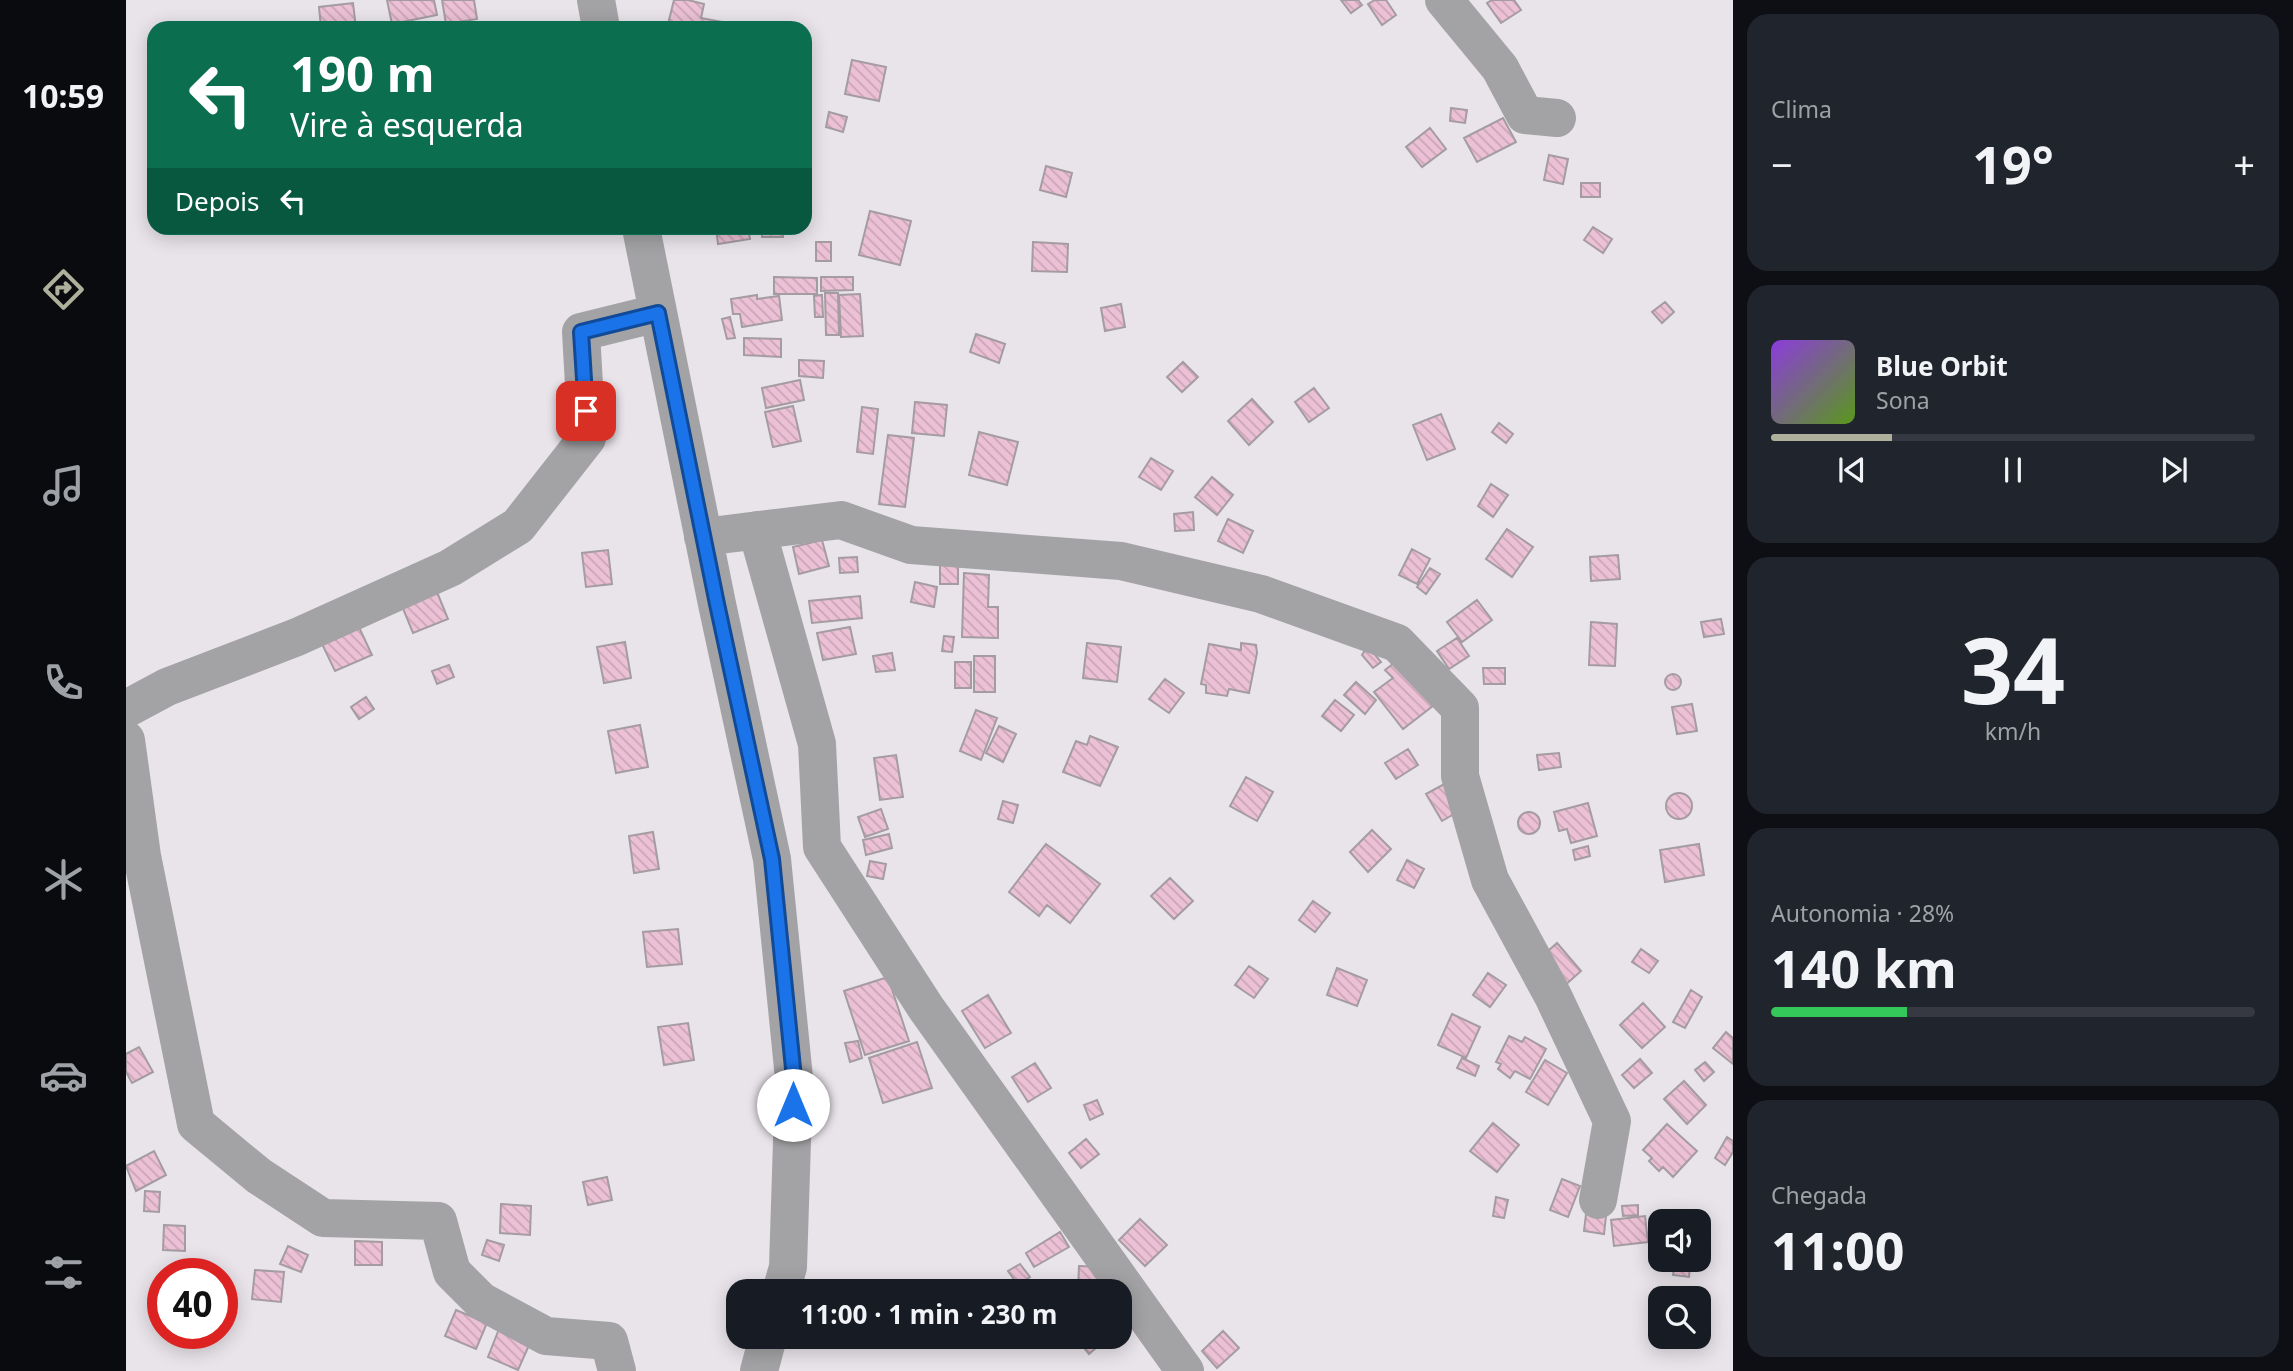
<!DOCTYPE html>
<html lang="pt">
<head>
<meta charset="utf-8">
<style>
	:root { --surface:#171b24; --page:#20242c; --text:#f1f3f6; --muted:#9ea1a6; --line:#363941; --accent:#aeb09b }
	body { margin:0; font-family:"Noto Sans",sans-serif; background:var(--page); color:var(--text); height:100vh; display:flex; flex-direction:column; font-size:26px; white-space:nowrap }
	* { box-sizing:border-box; margin:0 }
	p { font-size:23px; color:var(--muted) }
	.icon { flex:none; width:38px; height:38px; fill:none; stroke:currentColor; stroke-width:2; stroke-linecap:round; stroke-linejoin:round }
	.map { position:relative; flex:1; overflow:hidden }
	.drawer { display:flex; flex-direction:column; gap:14px; padding:14px; background:#0d0f14; width:560px }
	.drawer>* { flex:none }
	.hud { position:absolute; left:21px; top:21px; width:665px; height:214px; border-radius:21px; box-shadow:0 4px 18px #0003; background:#0b6e4f; color:#fff; overflow:hidden }
	.buttons { position:absolute; left:1522px; top:1209px; display:grid; gap:14px }
	.buttons a { display:grid; place-items:center; width:63px; height:63px; border-radius:14px; background:var(--surface); box-shadow:0 4px 18px #0003; font-size:35px }
	.speed { position:absolute; left:21px; top:1258px; display:flex; gap:14px; font-size:35px; font-weight:700; text-align:center }
	.speed>* { display:grid; place-content:center; width:91px; height:91px; border-radius:50%; background:var(--surface); box-shadow:0 4px 18px #0003; line-height:1 }
	.speed .limit { border:10px solid #d22; background:#fff; color:#111 }
	.pin { position:absolute; display:grid; place-items:center; width:60px; height:60px; color:#fff; margin:-30px; border-radius:14px; box-shadow:0 4px 10px #0006 }
	.me { position:absolute; width:77px; margin:-38px; rotate:0deg; stroke-linejoin:round; filter:drop-shadow(0 0 5px #0008) }
	.turn { display:flex; align-items:center; gap:24px; height:147px; padding:0 28px; font-size:32px }
	.turn .icon { width:91px; height:91px; stroke-width:2.5 }
	.turn b { display:block; font-size:49px; line-height:60px }
	.then { display:flex; align-items:center; height:66px; padding:0 28px; background:#0003; gap:14px; font-size:26px }
	.big { font-size:52px; font-weight:700; line-height:1.1 }
	.drawer .tile { flex:1; display:flex; flex-direction:column; justify-content:center; gap:10px; min-width:0; padding:0 24px; border-radius:21px; background:var(--page) }
	.drawer .dial { align-items:center; gap:0 }
	.dial b { font-size:91px; line-height:1 }
	.song { display:flex; align-items:center; gap:21px }
	.cover { width:84px; height:84px; border-radius:10px; background:linear-gradient(135deg,hsl(270 70% 55%),hsl(90 70% 35%)) }
	.played { height:7px; border-radius:4px; background:linear-gradient(90deg,var(--accent) 25%,var(--line) 25%) }
	.keys { display:flex; justify-content:space-around; direction:ltr }
	.heat { display:flex; justify-content:space-between; align-items:center; font-size:38px; direction:ltr }
	.charge { height:10px; border-radius:5px; background:linear-gradient(90deg,#34c759 28%,var(--line) 0) }
	.trip { position:absolute; left:600px; top:1279px; width:406px; height:70px; border-radius:21px; background:var(--surface); box-shadow:0 4px 18px #0003; font-weight:700; line-height:70px; text-align:center }
	main { display:flex; flex:1; min-height:0 }
	.dock { display:flex; flex-direction:column; width:126px; justify-content:space-around; align-items:center; background:#090b0e; color:var(--muted) }
	.dock .icon { width:49px; height:49px }
	.dock .selected { color:var(--accent) }
	.dock b { font-size:32px; color:var(--text) }
	.map>svg:first-child { display:block }
	.building { fill:url(#building-back-hatch); stroke:#a49ca0; stroke-width:2 }
	.lines { fill:none; stroke-linecap:round; stroke-linejoin:round }
	.minor { stroke:#a3a3a6; stroke-width:38 }
	.route-casing { stroke:#114b97; stroke-width:18 }
	.route { stroke:#1a73e8; stroke-width:12 }
</style>
</head>
<body>
<main>
<nav class="dock">
<b>10:59</b>
<svg class="icon selected" aria-label="directions" viewBox="0 0 24 24"><path d="M12 3l9 9-9 9-9-9zM9 14v-3h6M13 9l2 2-2 2"/></svg>
<svg class="icon" aria-label="music" viewBox="0 0 24 24"><path d="M9 18V5l10-2v13"/><circle cx="6" cy="18" r="3"/><circle cx="16" cy="16" r="3"/></svg>
<svg class="icon" aria-label="phone" viewBox="0 0 24 24"><path d="M5 4h4l2 5-3 2q2 4 5 5l2-3 5 2v4C11 20 4 13 5 4z"/></svg>
<svg class="icon" aria-label="climate" viewBox="0 0 24 24"><path d="M12 3v18M4 7l16 10M4 17L20 7"/></svg>
<svg class="icon" aria-label="car" viewBox="0 0 24 24"><path d="M5 17H2v-5l4-1 3-4h7l3 4 3 1v5h-3M9 17h6M6 11h13"/><circle cx="7" cy="17" r="2"/><circle cx="17" cy="17" r="2"/></svg>
<svg class="icon" aria-label="filters" viewBox="0 0 24 24"><path d="M4 7h16M4 17h16"/><circle cx="9" cy="7" r="2"/><circle cx="15" cy="17" r="2"/></svg>
</nav>
<div class="map">
<svg width="1607" height="1371" viewBox="0 0 1607 1371">
	<defs>
		<pattern id="building-back-hatch" width="6" height="6" patternUnits="userSpaceOnUse" patternTransform="scale(1.75)"><rect width="6" height="6" fill="#ecc1d5"/><path d="M-1 5l2 2M0 0l6 6M5-1l2 2" fill="none" stroke="#caa5b6"/></pattern>
	</defs>
	<rect width="100%" height="100%" fill="#e9e4ea"/>
	<path class="building" d="M261 0H308L311 15 266 24Z
		M316 0H348L351 19 320 24Z
		M548 0H562L578 4 575 18 602 23 601 28H541Z
		M1215 0H1232L1236 5 1225 13Z
		M1249 0H1260L1270 15 1256 25 1242 4Z
		M1366 0H1388L1395 10 1375 23 1361 3Z
		M227 3 230 28H195L193 7Z
		M726 60 760 67 753 101 719 94Z
		M1325 108 1341 110 1339 123 1324 121Z
		M703 112 721 117 717 132 700 127Z
		M1377 118 1390 142 1351 162 1338 138Z
		M1304 128 1320 149 1296 167 1280 147Z
		M1423 155 1442 159 1437 184 1418 180Z
		M920 166 946 173 940 197 914 190Z
		M1455 183H1474V197H1455Z
		M744 211 785 221 774 265 733 255Z
		M1467 227 1486 239 1477 253 1458 240Z
		M590 228H622L624 239 592 244Z
		M636 228H657V237H636Z
		M690 242H705V261H690Z
		M907 242 942 244 941 272 906 271Z
		M648 277 691 278V294H648Z
		M695 277H727V290L695 291Z
		M699 293H712L713 335H700Z
		M734 294 737 336 715 337 713 295Z
		M631 295V299L653 296 656 320 616 327 614 314H607L605 299Z
		M696 295 697 317H689L688 296Z
		M1539 302 1548 312 1536 323 1526 312Z
		M995 304 999 327 979 331 975 308Z
		M604 317 609 338 601 339 596 319Z
		M850 334 879 344 873 363 844 352Z
		M618 338 655 339V357L618 355Z
		M673 360 698 361 697 378 673 376Z
		M1057 362 1072 377 1056 392 1041 377Z
		M674 380 678 400 640 408 636 388Z
		M1188 388 1203 408 1183 422 1169 402Z
		M1126 399 1147 422 1123 445 1102 421Z
		M789 402 821 405 818 436 786 433Z
		M667 406 675 441 647 447 639 412Z
		M736 407 752 409 747 454 731 452Z
		M1315 414 1329 449 1301 460 1287 425Z
		M1373 423 1387 434 1380 443 1366 432Z
		M853 432 892 442 881 485 843 475Z
		M762 435 788 438 779 507 753 504Z
		M1025 458 1047 471 1035 490 1013 477Z
		M1086 477 1107 495 1091 515 1069 497Z
		M1365 484 1382 495 1367 517 1352 506Z
		M1067 512 1068 530 1049 531 1048 514Z
		M1102 519 1127 531 1117 553 1092 541Z
		M1381 529 1407 547 1386 577 1360 559Z
		M696 540 703 566 673 574 667 547Z
		M1286 549 1304 559 1291 584 1273 575Z
		M482 550 486 584 460 587 456 553Z
		M814 553 832 554V584H814Z
		M1492 555 1494 579 1465 581 1464 557Z
		M731 557 732 572 714 573 713 558Z
		M1304 568 1314 574 1300 594 1291 587Z
		M838 573 863 575 862 607H872V638L836 637Z
		M304 575 322 619 287 633 269 589Z
		M789 582 811 587 808 607 785 602Z
		M734 596 736 618 686 623 683 601Z
		M1351 600 1366 620 1336 642 1321 622Z
		M224 608 246 655 209 671 187 625Z
		M1595 619 1598 634 1578 637 1575 622Z
		M1465 622 1491 624 1489 666 1463 665Z
		M724 627 730 654 697 660 691 633Z
		M818 636 828 637 826 652 816 651Z
		M1331 638 1343 656 1323 669 1311 651Z
		M499 642 505 678 478 683 471 647Z
		M961 643 995 647 991 682 957 678Z
		M1115 643 1130 645 1131 653 1123 693 1103 689 1101 696 1080 693V685L1075 684 1083 644 1115 650Z
		M1242 646 1255 662 1247 668 1236 655Z
		M766 653 769 670 750 672 747 656Z
		M848 656H869V692H848Z
		M1273 659 1316 699 1277 729 1248 692 1267 678 1259 670Z
		M829 662H845V688H829Z
		M323 665 328 677 311 684 306 671Z
		M1357 668H1379V684H1358Z
		M1539 682a8 8 0 1 1 16 0a8 8 0 1 1-16 0Z
		M1039 679 1058 693 1043 713 1023 699Z
		M1230 682 1250 700 1239 714 1218 695Z
		M240 697 248 709 233 719 225 707Z
		M1209 700 1228 715 1215 731 1196 716Z
		M1566 704 1571 731 1551 734 1546 707Z
		M850 710 871 718 855 760 834 751Z
		M514 725 522 767 490 773 482 731Z
		M873 726 890 734 877 762 860 753Z
		M964 736 992 747 974 786 937 772 950 741 961 745Z
		M1282 749 1292 765 1270 779 1259 763Z
		M1433 753 1435 767 1413 770 1411 755Z
		M770 755 777 797 754 800 748 758Z
		M1120 777 1147 792 1131 821 1104 806Z
		M1320 783 1335 810 1316 821 1300 794Z
		M1540 806a13 13 0 1 1 26 0a13 13 0 1 1-26 0Z
		M877 801 892 805 887 823 872 819Z
		M1462 803 1471 836 1445 843 1441 829 1433 831 1428 812Z
		M755 809 762 829 739 837 732 817Z
		M1392 823a11 11 0 1 1 22 0a11 11 0 1 1-22 0Z
		M1246 830 1265 849 1242 872 1224 852Z
		M527 832 533 869 508 873 503 836Z
		M763 834 766 848 740 855 737 840Z
		M920 844 974 884 944 923 921 905 913 916 883 892Z
		M1573 844 1578 875 1539 882 1534 850Z
		M1462 846 1464 856 1449 860 1447 850Z
		M1281 860 1298 869 1288 888 1271 880Z
		M744 861 760 864 757 879 741 876Z
		M1044 878 1067 901 1048 919 1025 896Z
		M1187 901 1204 913 1189 932 1173 920Z
		M552 929 556 964 521 967 517 932Z
		M1431 943 1455 971 1427 996 1403 968Z
		M1515 949 1532 961 1523 973 1506 962Z
		M1123 966 1142 979 1128 998 1109 985Z
		M1211 968 1241 980 1231 1006 1201 995Z
		M1362 973 1380 985 1364 1007 1347 995Z
		M762 977 783 1041 739 1055 718 991Z
		M1565 990 1576 997 1559 1028 1547 1022Z
		M862 995 885 1033 859 1048 836 1011Z
		M1517 1003 1539 1027 1516 1048 1494 1025Z
		M1326 1014 1354 1027 1340 1058 1312 1045Z
		M562 1023 568 1060 538 1065 532 1027Z
		M1600 1032 1607 1038V1064L1587 1048Z
		M1383 1036 1396 1042 1399 1037 1420 1049 1404 1079 1389 1071 1384 1078 1372 1069 1375 1064 1370 1062Z
		M732 1041 736 1058 724 1062 719 1043Z
		M791 1042 806 1088 757 1103 743 1058Z
		M13 1047 27 1072 6 1083 0 1072V1054Z
		M1336 1058 1353 1066 1349 1076 1331 1068Z
		M1514 1059 1526 1073 1508 1088 1496 1075Z
		M1419 1060 1441 1073 1422 1105 1400 1092Z
		M1579 1062 1588 1072 1578 1081 1569 1070Z
		M909 1063 925 1088 902 1102 886 1077Z
		M1558 1081 1580 1105 1561 1124 1538 1099Z
		M971 1100 977 1114 964 1120 958 1105Z
		M1367 1123 1393 1145 1371 1172 1344 1151Z
		M1541 1124 1571 1151 1547 1177 1537 1167 1533 1171 1523 1161 1526 1158 1517 1150Z
		M1601 1137 1607 1141V1152L1599 1165 1589 1158Z
		M960 1139 973 1154 955 1168 943 1153Z
		M28 1151 40 1175 10 1191 0 1166Z
		M481 1177 486 1200 462 1205 457 1182Z
		M1436 1179 1454 1186 1442 1217 1424 1210Z
		M19 1191 34 1192 33 1212 18 1211Z
		M1370 1197 1382 1200 1378 1218 1367 1216Z
		M375 1204 405 1206 404 1235 374 1233Z
		M1512 1205V1215L1497 1216 1496 1206Z
		M1460 1214 1480 1216 1478 1234 1458 1231Z
		M1519 1216 1522 1242 1488 1246 1485 1220Z
		M1014 1219 1041 1245 1019 1266 993 1240Z
		M38 1225 59 1226V1251L37 1250Z
		M1524 1228H1533L1532 1243H1524Z
		M934 1232 943 1247 908 1267 900 1253Z
		M361 1240 378 1245 373 1261 356 1255Z
		M229 1241 256 1242V1265H229Z
		M162 1246 182 1255 175 1272 154 1264Z
		M1549 1263 1564 1265 1563 1277 1547 1275Z
		M894 1264 904 1277 892 1285 882 1271Z
		M953 1266 977 1267 976 1292 952 1291Z
		M129 1270 158 1272 155 1302 126 1299Z
		M330 1310 361 1323 350 1349 319 1336Z
		M373 1329 404 1343 392 1370 362 1357Z
		M1097 1331 1113 1348 1091 1368 1076 1351Z
		M959 1337H978L980 1339 963 1354 953 1342Z"/>
	<g class="lines">
		<path class="minor" d="M470 0 475 28
			M1318 0 1374 68 1399 115 1431 118
			M515 228 591 604 646 859 668 1078 662 1267 655 1292
			M631 530 691 744 696 847 800 1008 1059 1371
			M577 537 715 520 785 545 995 561 1135 594 1271 643 1334 708V776L1364 880 1427 996 1486 1121 1472 1200
			M0 709 41 687 171 637 324 568 392 526 461 438 455 332 532 313
			M0 740 16 856 70 1124 133 1176 197 1218 312 1221 326 1272 355 1301 420 1336 483 1341 491 1371
			M633 1371 642 1337"/>
	</g>
	<g class="lines">
		<g class="route-casing">
			<path id="route" d="M460 411 455 332 532 313 591 604 646 859 668 1078 667 1105"/>
		</g>
		<use href="#route" class="route"/>
	</g>
</svg>
<div class="buttons">
<a><svg class="icon" aria-label="sound" viewBox="0 0 24 24"><path d="M4 9h4l5-4v14l-5-4H4zM17 9q2 3 0 6"/></svg></a>
<a><svg class="icon" aria-label="search" viewBox="0 0 24 24"><circle cx="10" cy="10" r="6"/><path d="M15 15l6 6"/></svg></a>
</div>
<div class="speed"><div class="limit">40</div></div>
<div class="pin" style="left:460px;top:411px;background:#d93025"><svg class="icon" aria-label="arrive" viewBox="0 0 24 24"><path d="M6 21V4h12l-3 4 3 4H6"/></svg></div>
<svg class="me" style="left:667px;top:1105px" viewBox="-20 -20 40 40"><circle r="19" fill="#fff"/><path d="M0-13L10 11 0 6-10 11z" fill="#1a73e8"/></svg>
<div class="trip">11:00 · 1 min · 230 m</div>
<div class="hud">
<div class="turn"><svg class="icon" aria-label="left" viewBox="0 0 24 24"><path d="M17 20v-9H6M10 6l-5 5 5 5"/></svg><div><b>190 m</b>Vire à esquerda</div></div>
<div class="then">Depois<svg class="icon" aria-label="left" viewBox="0 0 24 24"><path d="M17 20v-9H6M10 6l-5 5 5 5"/></svg></div>
</div>
</div>
<section class="drawer">
<div class="tile"><p>Clima</p>
<div class="heat"><a>−</a><b class="big">19°</b><a>+</a></div>
</div>
<div class="tile">
<div class="song"><i class="cover"></i><div><b>Blue Orbit</b><p>Sona</p></div></div>
<div class="played"></div>
<div class="keys"><svg class="icon" aria-label="previous" viewBox="0 0 24 24"><path d="M18 5L8 12l10 7zM5 5v14"/></svg><svg class="icon" aria-label="pause" viewBox="0 0 24 24"><path d="M8 5v14M16 5v14"/></svg><svg class="icon" aria-label="next" viewBox="0 0 24 24"><path d="M6 5l10 7-10 7zM19 5v14"/></svg></div>
</div>
<div class="tile dial"><b>34</b><p>km/h</p></div>
<div class="tile"><p>Autonomia · 28%</p><b class="big">140 km</b><div class="charge"></div></div>
<div class="tile"><p>Chegada</p><b class="big">11:00</b></div>
</section>
</main>
</body>
</html>
